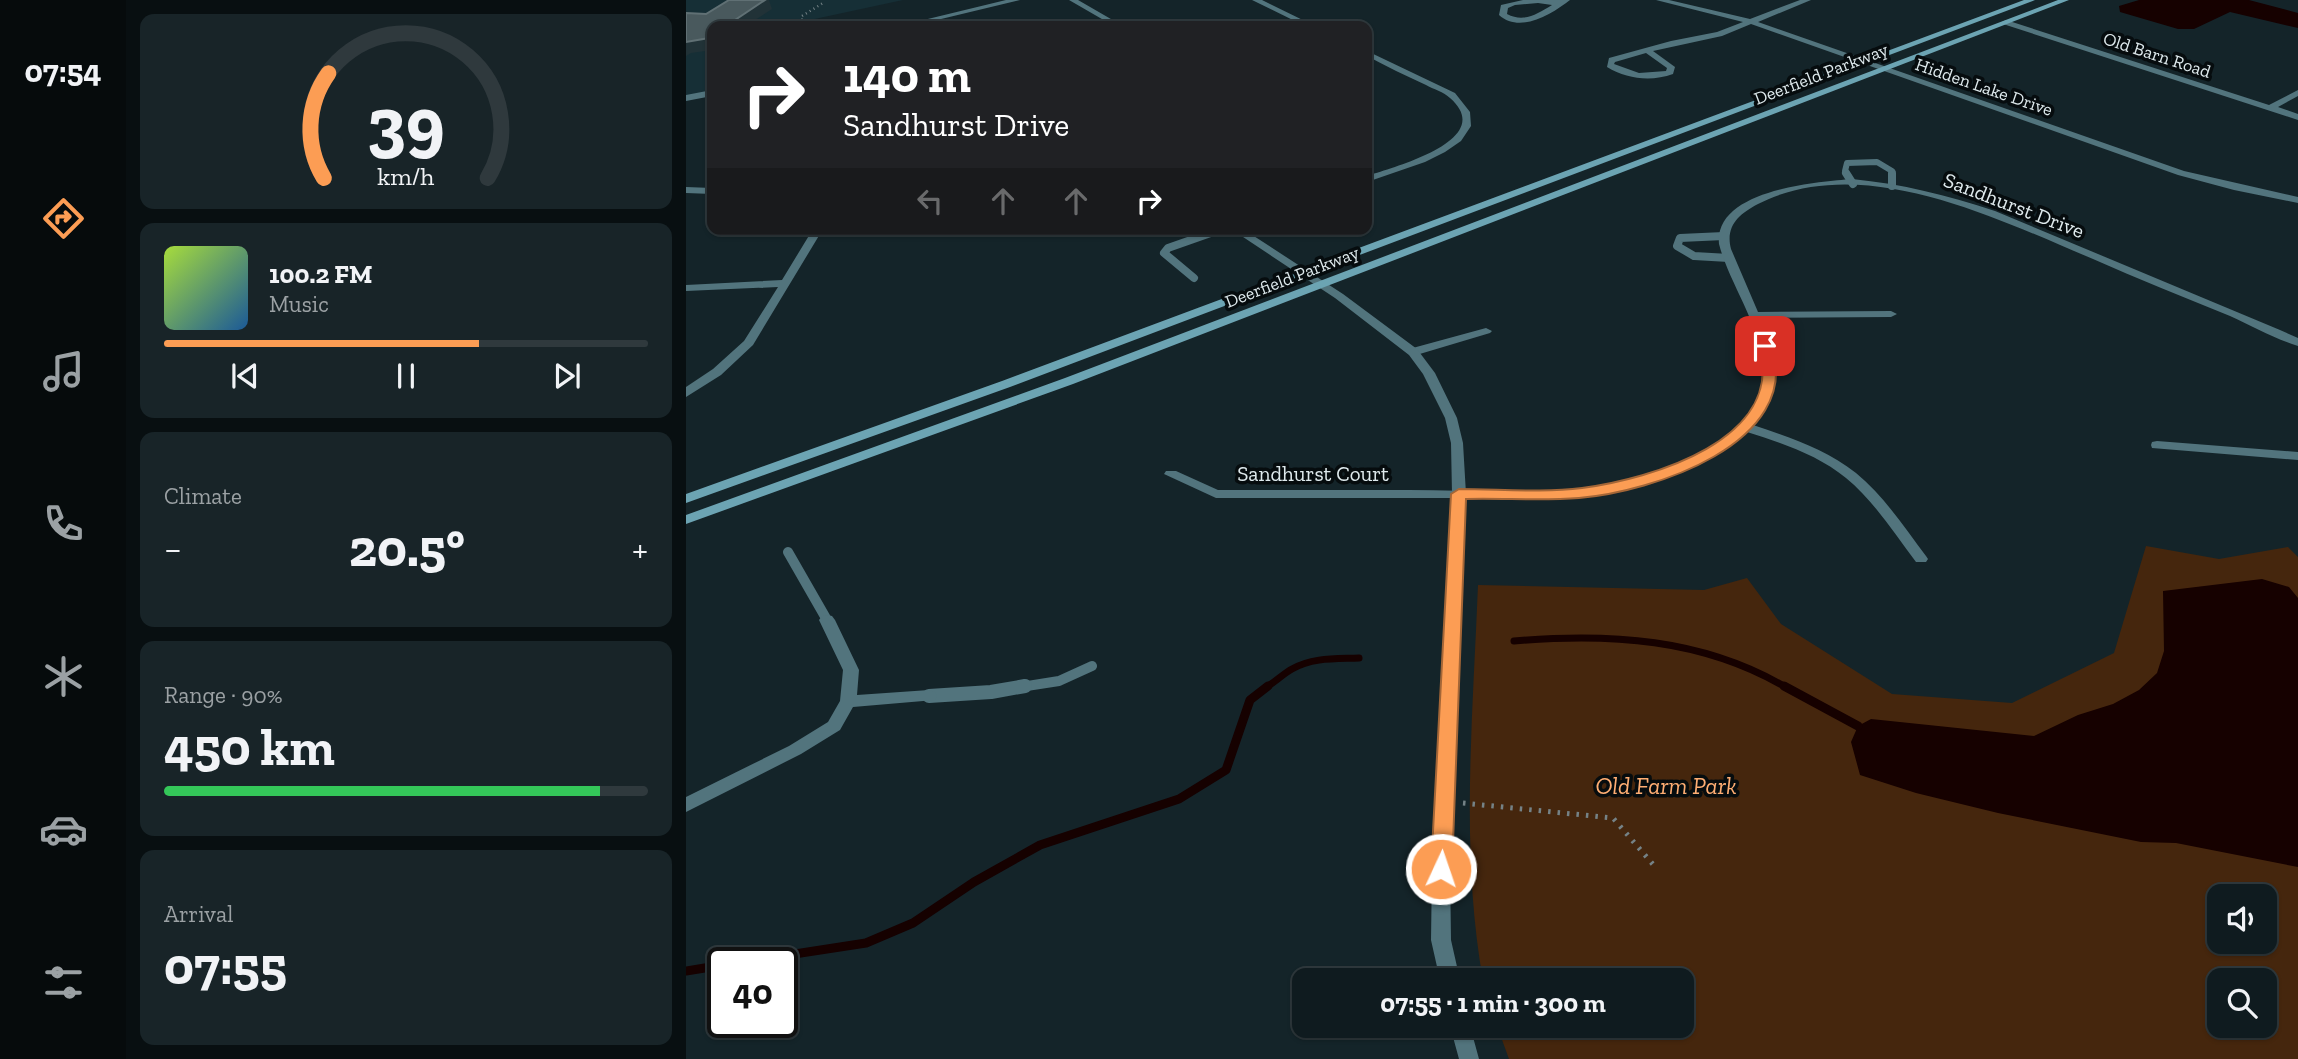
<!DOCTYPE html>
<html lang="en">
<head>
<meta charset="utf-8">
<style>
	:root { --surface:#0f1b1f; --page:#182428; --text:#f1f3f6; --muted:#9ba1a4; --line:#2f393d; --accent:#fc9d54 }
	body { margin:0; font-family:"Zilla Slab",serif; background:var(--page); color:var(--text); height:100vh; display:flex; flex-direction:column; font-size:26px; white-space:nowrap }
	* { box-sizing:border-box; margin:0 }
	p { font-size:23px; color:var(--muted) }
	.icon { flex:none; width:38px; height:38px; fill:none; stroke:currentColor; stroke-width:2; stroke-linecap:round; stroke-linejoin:round }
	.map { position:relative; flex:1; overflow:hidden }
	.details { display:flex; flex-direction:column; gap:14px; padding:14px; background:#080f11; width:560px }
	.details>* { flex:none }
	.guide { position:absolute; left:21px; top:21px; width:665px; height:214px; border-radius:14px; box-shadow:0 2px 5px #0004,0 0 0 2px var(--line); background:#202124; color:#fff; overflow:hidden }
	.fabs { position:absolute; left:1521px; top:884px; display:grid; gap:14px }
	.fabs a { display:grid; place-items:center; width:70px; height:70px; border-radius:14px; background:var(--surface); box-shadow:0 2px 5px #0004,0 0 0 2px var(--line); font-size:35px }
	.speed { position:absolute; left:21px; top:947px; display:flex; gap:14px; font-size:35px; font-weight:700; text-align:center }
	.speed>* { display:grid; place-content:center; width:91px; height:91px; border-radius:50%; background:var(--surface); box-shadow:0 2px 5px #0004,0 0 0 2px var(--line); line-height:1 }
	.speed .limit { border:4px solid #111; border-radius:10px; background:#fff; color:#111 }
	.pin { position:absolute; display:grid; place-items:center; width:60px; height:60px; color:#fff; margin:-30px; border-radius:14px; box-shadow:0 4px 10px #0006 }
	.me { position:absolute; width:77px; margin:-38px; rotate:3deg; stroke-linejoin:round; filter:drop-shadow(0 0 5px #0008) }
	.turn { display:flex; align-items:center; gap:24px; height:147px; padding:0 21px; font-size:32px }
	.turn .icon { width:91px; height:91px; stroke-width:2.5 }
	.turn b { display:block; font-size:49px; line-height:60px }
	.lanes { display:flex; align-items:center; height:66px; padding:0 21px; background:#0003; justify-content:center; gap:35px; direction:ltr }
	.lanes .off { opacity:.35 }
	.big { font-size:52px; font-weight:700; line-height:1.1 }
	.details .card { flex:1; display:flex; flex-direction:column; justify-content:center; gap:10px; min-width:0; padding:0 24px; border-radius:14px; background:var(--page) }
	.details .dial { align-items:center; gap:0 }
	.dial svg { height:182px; overflow:visible; fill:none; stroke:var(--line); stroke-width:7; stroke-linecap:round; text-anchor:middle }
	.dial text { fill:var(--text); stroke:none }
	.song { display:flex; align-items:center; gap:21px }
	.cover { width:84px; height:84px; border-radius:10px; background:linear-gradient(135deg,hsl(80 70% 55%),hsl(210 70% 35%)) }
	.played { height:7px; border-radius:4px; background:linear-gradient(90deg,var(--accent) 65%,var(--line) 65%) }
	.keys { display:flex; justify-content:space-around; direction:ltr }
	.heat { display:flex; justify-content:space-between; align-items:center; font-size:38px; direction:ltr }
	.charge { height:10px; border-radius:5px; background:linear-gradient(90deg,#34c759 90%,var(--line) 0) }
	.trip { position:absolute; left:606px; top:968px; width:402px; height:70px; border-radius:14px; background:var(--surface); box-shadow:0 2px 5px #0004,0 0 0 2px var(--line); font-weight:700; line-height:70px; text-align:center }
	main { display:flex; flex:1; min-height:0 }
	.menu { display:flex; flex-direction:column; width:126px; justify-content:space-around; align-items:center; background:#060b0c; color:var(--muted) }
	.menu .icon { width:49px; height:49px }
	.menu .current { color:var(--accent) }
	.menu b { font-size:32px; color:var(--text) }
	.map>svg:first-child { display:block }
	.built { fill:#162f36 }
	.green { fill:#45260d; fill-rule:evenodd }
	.water { fill:#160100 }
	.lines { fill:none; stroke-linecap:round; stroke-linejoin:round }
	.stream-far1 { stroke:#160100; stroke-width:7 }
	.stream { stroke:#160100; stroke-width:9 }
	.path-far1 { stroke:#758286; stroke-width:2.5; stroke-dasharray:1 3.5; stroke-linecap:butt }
	.path { stroke:#758286; stroke-width:5; stroke-dasharray:2.5 7; stroke-linecap:butt }
	.service-far3 { stroke:#52747d; stroke-width:6 }
	.service-far2 { stroke:#52747d; stroke-width:8 }
	.service-far1 { stroke:#52747d; stroke-width:10 }
	.service { stroke:#52747d; stroke-width:14 }
	.minor { fill:#52747d; fill-rule:evenodd }
	.tertiary { fill:#52747d; fill-rule:evenodd }
	.secondary { fill:#6ca4b3; fill-rule:evenodd }
	.shaded-wall { fill:#213237 }
	.building { fill:#49595d; stroke:#607074; stroke-width:2 }
	.route { fill:#fc9d54; stroke:#a46637; stroke-width:2 }
	.labels { text-anchor:middle; dominant-baseline:central; stroke-width:7; stroke-linejoin:round; paint-order:stroke }
	.far-street-label { font-size:18px; fill:#dfeaed; stroke:#060c0e }
	.street-label { font-size:21px; fill:#dfeaed; stroke:#060c0e }
	.near-park-label { font-size:24px; font-style:italic; fill:#ffae73; stroke:#060c0e }
</style>
</head>
<body>
<main>
<nav class="menu">
<b>07:54</b>
<svg class="icon current" aria-label="directions" viewBox="0 0 24 24"><path d="M12 3l9 9-9 9-9-9zM9 14v-3h6M13 9l2 2-2 2"/></svg>
<svg class="icon" aria-label="music" viewBox="0 0 24 24"><path d="M9 18V5l10-2v13"/><circle cx="6" cy="18" r="3"/><circle cx="16" cy="16" r="3"/></svg>
<svg class="icon" aria-label="phone" viewBox="0 0 24 24"><path d="M5 4h4l2 5-3 2q2 4 5 5l2-3 5 2v4C11 20 4 13 5 4z"/></svg>
<svg class="icon" aria-label="climate" viewBox="0 0 24 24"><path d="M12 3v18M4 7l16 10M4 17L20 7"/></svg>
<svg class="icon" aria-label="car" viewBox="0 0 24 24"><path d="M5 17H2v-5l4-1 3-4h7l3 4 3 1v5h-3M9 17h6M6 11h13"/><circle cx="7" cy="17" r="2"/><circle cx="17" cy="17" r="2"/></svg>
<svg class="icon" aria-label="filters" viewBox="0 0 24 24"><path d="M4 7h16M4 17h16"/><circle cx="9" cy="7" r="2"/><circle cx="15" cy="17" r="2"/></svg>
</nav>
<section class="details">
<div class="card dial"><svg viewBox="0 0 100 80">
<path d="M14 69A42 42 0 1 1 86 69"/>
<path d="M14 69A42 42 0 0 1 16 23" stroke="#fc9d54"/>
<text x="50" y="56" font-size="32" font-weight="700">39</text>
<text x="50" y="72" font-size="11">km/h</text>
</svg></div>
<div class="card">
<div class="song"><i class="cover"></i><div><b>100.2 FM</b><p>Music</p></div></div>
<div class="played"></div>
<div class="keys"><svg class="icon" aria-label="previous" viewBox="0 0 24 24"><path d="M18 5L8 12l10 7zM5 5v14"/></svg><svg class="icon" aria-label="pause" viewBox="0 0 24 24"><path d="M8 5v14M16 5v14"/></svg><svg class="icon" aria-label="next" viewBox="0 0 24 24"><path d="M6 5l10 7-10 7zM19 5v14"/></svg></div>
</div>
<div class="card"><p>Climate</p>
<div class="heat"><a>−</a><b class="big">20.5°</b><a>+</a></div>
</div>
<div class="card"><p>Range · 90%</p><b class="big">450 km</b><div class="charge"></div></div>
<div class="card"><p>Arrival</p><b class="big">07:55</b></div>
</section>
<div class="map">
<svg width="1612" height="1059" viewBox="0 0 1612 1059">
	<rect width="100%" height="100%" fill="#142429"/>
	<path class="built" d="M0 0H217L124 20 139 26H26V90L0 96Z"/>
	<path class="green" d="M1460 546 1533 559 1602 547 1612 557V1059H823L811 1026H996V980H797C774 851 787 715 792 585L1018 590 1061 578 1095 624 1206 694 1326 703 1428 653ZM1533 896H1578V942H1533ZM1533 980H1578V1026H1533Z"/>
	<path class="water" d="M1453 0H1563L1612 13V28L1544 12 1508 29H1492L1434 12 1433 6Z
		M1576 579 1603 587 1612 598V867L1490 843 1455 842 1312 813 1230 793 1174 775 1165 742 1172 726 1185 719 1348 736 1392 715 1427 704 1453 690 1471 673 1478 651 1477 591Z"/>
	<g class="lines">
		<path class="stream-far1" d="M828 641C923 633 1017 638 1101 688
			M579 688C589 682 597 674 606 669 627 657 651 659 673 658"/>
		<path class="stream" d="M1098 686 1172 726
			M57 962 180 943 227 923 288 882 354 845 493 799 540 770 564 700 582 686
			M0 971 37 965"/>
		<path class="path-far1" d="M128 26 115 19 116 16 137 3"/>
		<path class="path" d="M777 803 927 818 971 869"/>
		<path class="service-far3" d="M1162 175 1159 171 1161 163 1191 162 1206 171V175"/>
		<path class="service-far2" d="M1160 173 1167 184
			M1206 173V186
			M1038 236 994 238 991 246 1008 256 1043 258
			M508 278 478 253 482 248 536 229"/>
		<path class="service-far1" d="M102 552 141 620
			M328 688 373 681 406 666"/>
		<path class="service" d="M243 696 305 692 339 686"/>
		<path class="minor" d="M320 0H334L226 26H213Z
			M383 0H392L437 26H428Z
			M566 0H576L629 26H619Z
			M837 0H884C866 14 834 34 813 15L815 5ZM852 3 866 5C851 14 838 23 821 14L822 8 829 5Z
			M970 0H983L1064 19 1114 0H1125L1072 22 1498 171 1612 197V203L1548 190 1492 175 1065 24 1036 36 967 51 989 67 987 74C965 82 941 79 921 67L923 58 985 41 1031 32 1057 22ZM960 53 981 68 980 71 953 73 928 64 929 62Z
			M1320 20 1583 105 1612 90V96L1592 107 1612 114V120L1317 24 1316 22Z
			M681 51 769 93 784 112 785 126 775 141 759 152 739 162 681 182V176C708 167 812 140 764 98 758 92 747 89 740 85 720 76 700 66 681 56Z
			M26 90V96L0 101V95Z
			M1166 179C1216 184 1261 195 1309 211L1594 330 1612 338V346C1589 339 1566 326 1544 316 1498 297 1452 279 1407 259 1309 218 1176 151 1072 204 1053 214 1039 226 1045 249L1072 312 1205 311 1211 314 1205 317 1074 318C1089 356 1096 393 1067 425 1103 437 1140 449 1170 473 1198 496 1218 527 1240 556L1242 559 1240 562H1230C1208 533 1188 501 1160 478 1132 455 1096 443 1061 432 1007 480 936 492 867 498H530L478 474 480 471H490L532 490C596 490 660 490 723 490 826 490 944 504 1033 441 1050 429 1067 415 1074 394 1089 343 1045 291 1033 244 1028 190 1129 182 1166 179Z
			M127 229H137L67 345 35 375 0 397V387L27 369 58 341 92 287 0 291V285L96 280Z
			M800 328 806 331 804 333 727 356 721 352 723 349Z
			M1471 441 1612 452V460L1466 448 1465 445 1466 442Z
			M141 615 146 616 149 620 173 670 171 695 243 690 249 692 251 696 249 700 167 707 154 730 115 754 0 812V797L103 746 142 722 154 701 157 670 133 620 136 616Z"/>
		<path class="tertiary" d="M0 187 26 188V194L0 193Z
			M545 229H557L657 294 731 349 749 373 771 418 777 443 780 494 764 869 765 940 774 980H754L745 940 746 869 766 494 765 443 759 418 737 374 723 355 649 298Z
			M764 1026H784L793 1059H773Z"/>
		<path class="secondary" d="M1338 0H1349L324 387 0 503V494L316 381Z
			M1372 0H1383L387 384 0 524V515L379 378Z"/>
	</g>
	<path class="shaded-wall" d="M79 0H83L86 9 60 26H40Z
		M26 36V50L5 53 0 56V42Z"/>
	<path class="building" d="M43 0H79L40 26H26V36L23 38 0 42V13L20 14Z"/>
	<path class="route" d="M1079 342 1086 346C1117 444 965 492 893 498 856 501 817 498 780 499L766 869 763 875 755 878 748 875 745 869 765 494 773 489C813 489 856 493 896 488 964 479 1101 440 1073 346Z"/>
	<g class="labels">
		<g class="far-street-label">
			<text transform="translate(1471 55) rotate(18)">Old Barn Road</text>
			<text transform="translate(1135 74) rotate(-21)">Deerfield Parkway</text>
			<text transform="translate(1298 87) rotate(19)">Hidden Lake Drive</text>
			<text transform="translate(606 277) rotate(-21)">Deerfield Parkway</text>
		</g>
		<g class="street-label">
			<text transform="translate(1328 205) rotate(21)">Sandhurst Drive</text>
			<text x="627" y="473">Sandhurst Court</text>
		</g>
		<g class="near-park-label">
			<text x="980" y="785">Old Farm Park</text>
		</g>
	</g>
</svg>
<div class="fabs">
<a><svg class="icon" aria-label="sound" viewBox="0 0 24 24"><path d="M4 9h4l5-4v14l-5-4H4zM17 9q2 3 0 6"/></svg></a>
<a><svg class="icon" aria-label="search" viewBox="0 0 24 24"><circle cx="10" cy="10" r="6"/><path d="M15 15l6 6"/></svg></a>
</div>
<div class="speed"><div class="limit">40</div></div>
<div class="pin" style="left:1079px;top:346px;background:#d93025"><svg class="icon" aria-label="arrive" viewBox="0 0 24 24"><path d="M6 21V4h12l-3 4 3 4H6"/></svg></div>
<svg class="me" style="left:755px;top:869px" viewBox="-20 -20 40 40"><circle r="17" fill="#fc9d54" stroke="#fff" stroke-width="3"/><path d="M0-11L8 9 0 5-8 9z" fill="#fff"/></svg>
<div class="trip">07:55 · 1 min · 300 m</div>
<div class="guide">
<div class="turn"><svg class="icon" aria-label="right" viewBox="0 0 24 24"><path d="M7 20v-9h11M14 6l5 5-5 5"/></svg><div><b>140 m</b>Sandhurst Drive</div></div>
<div class="lanes"><svg class="icon off" aria-label="left" viewBox="0 0 24 24"><path d="M17 20v-9H6M10 6l-5 5 5 5"/></svg><svg class="icon off" aria-label="ahead" viewBox="0 0 24 24"><path d="M12 20V5M6 11l6-6 6 6"/></svg><svg class="icon off" aria-label="ahead" viewBox="0 0 24 24"><path d="M12 20V5M6 11l6-6 6 6"/></svg><svg class="icon" aria-label="right" viewBox="0 0 24 24"><path d="M7 20v-9h11M14 6l5 5-5 5"/></svg></div>
</div>
</div>
</main>
</body>
</html>
